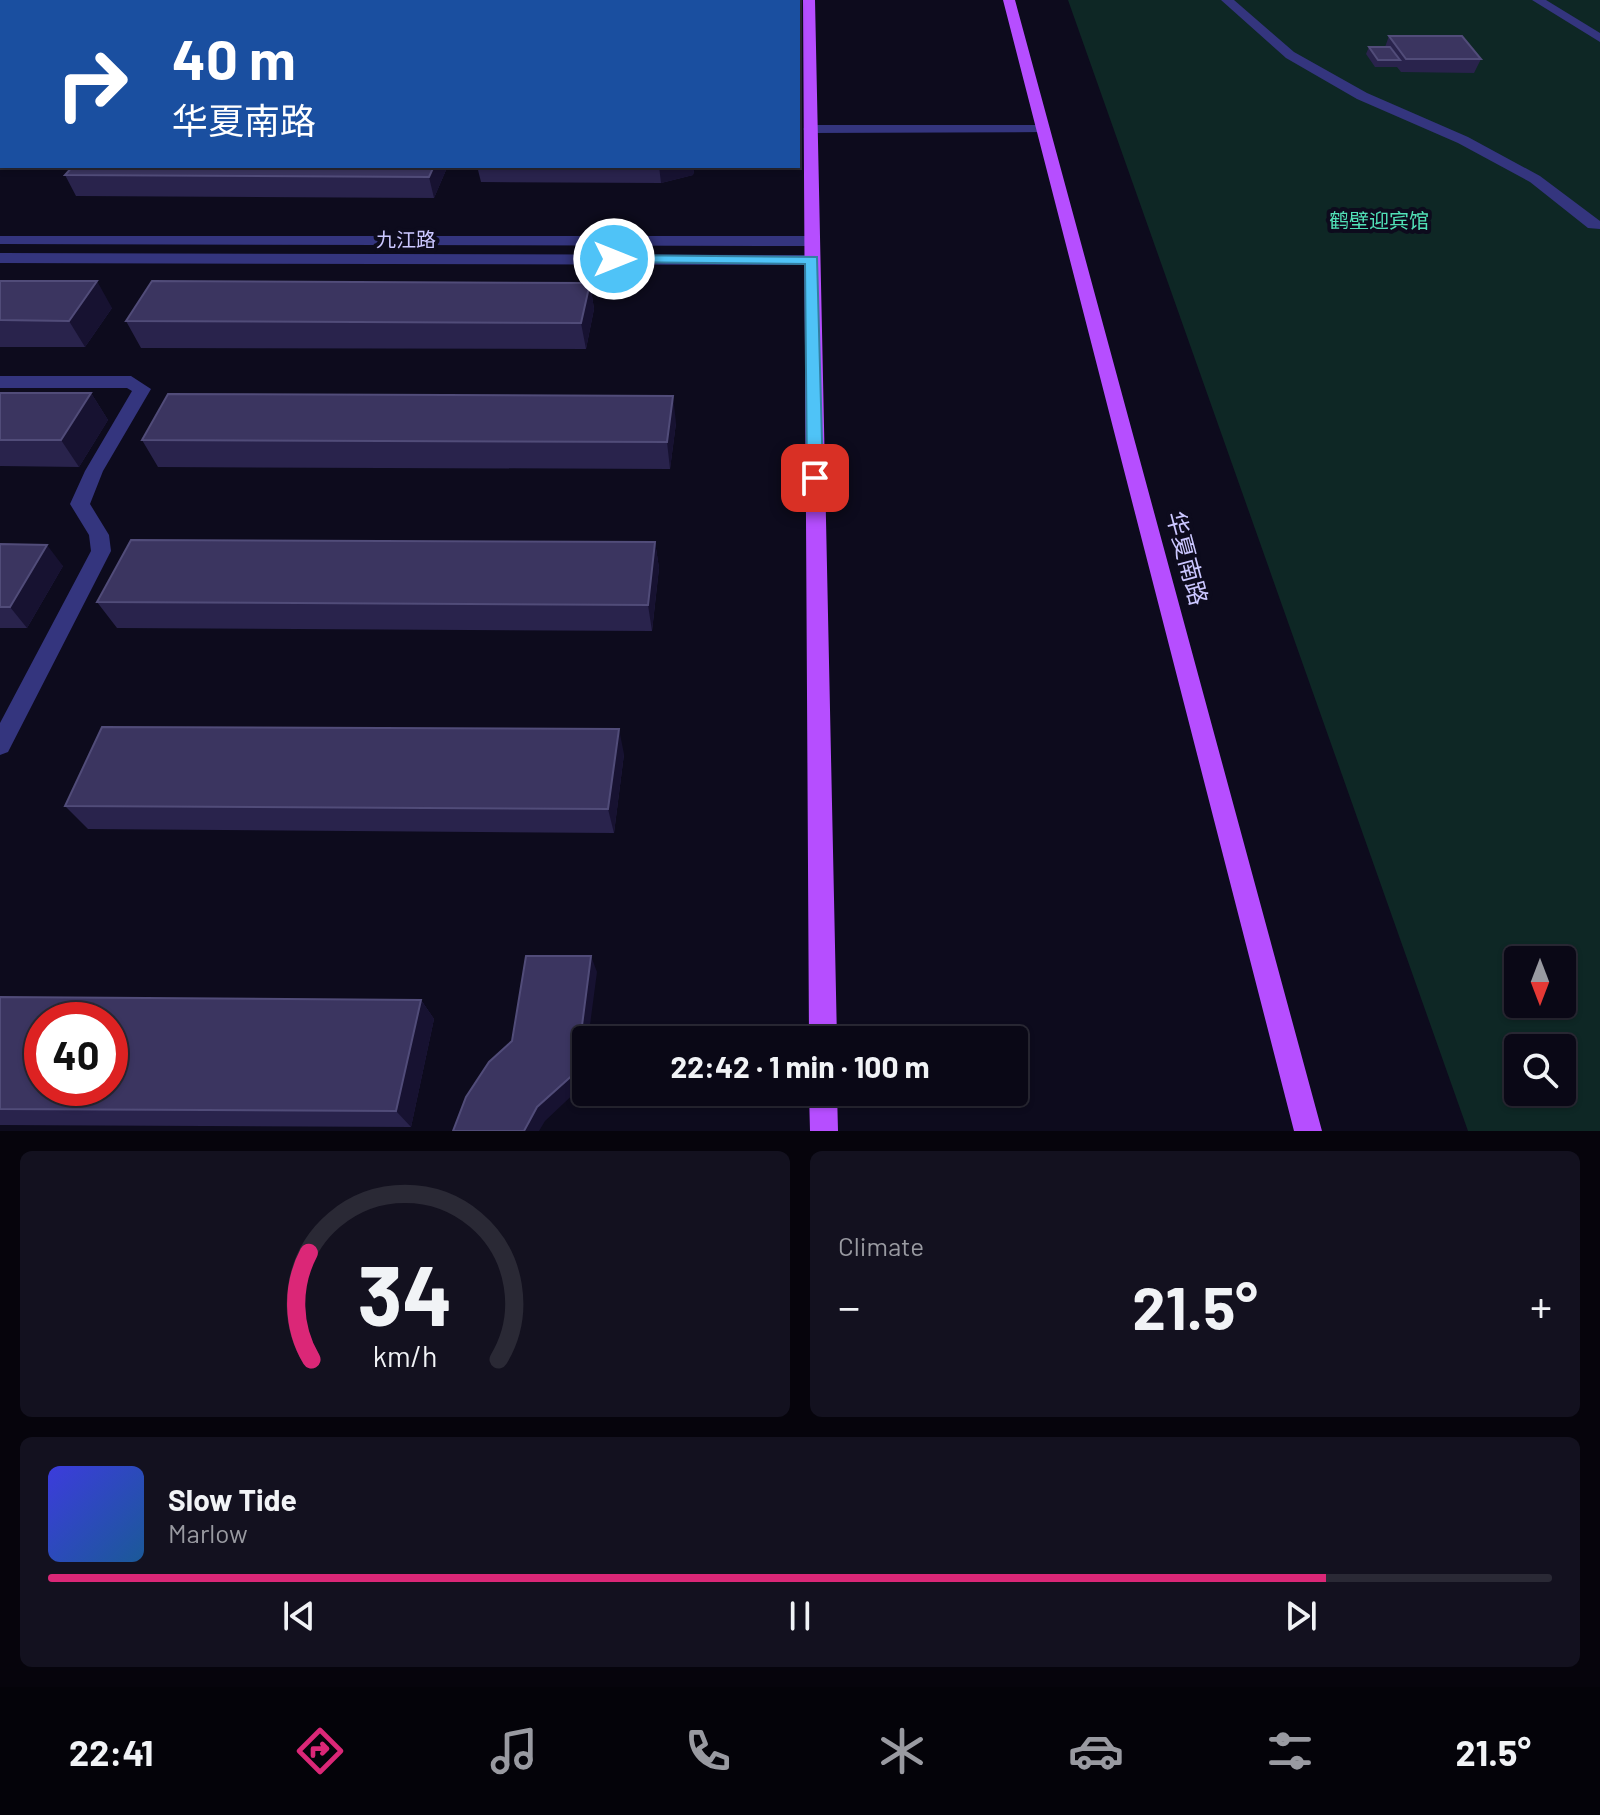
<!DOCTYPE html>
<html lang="en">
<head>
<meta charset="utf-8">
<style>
	:root { --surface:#0a0816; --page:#13111f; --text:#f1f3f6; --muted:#999aa1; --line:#2a2935; --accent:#db2777 }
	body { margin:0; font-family:Barlow,"Noto Sans SC",sans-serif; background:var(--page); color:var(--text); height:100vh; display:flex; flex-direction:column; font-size:30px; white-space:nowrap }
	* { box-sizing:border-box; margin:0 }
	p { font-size:26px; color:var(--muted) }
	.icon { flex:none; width:44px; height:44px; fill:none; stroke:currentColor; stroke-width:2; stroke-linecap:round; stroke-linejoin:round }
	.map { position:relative; height:1131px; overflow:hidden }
	.sheet { display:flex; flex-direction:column; gap:20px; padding:20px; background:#06040c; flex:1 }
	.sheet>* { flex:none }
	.hud { position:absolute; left:0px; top:0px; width:800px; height:168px; box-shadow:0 2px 6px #0004,0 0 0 2px var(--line); background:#1a4fa0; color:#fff; overflow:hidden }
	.needle { width:52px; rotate:180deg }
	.tools { position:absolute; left:1504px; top:946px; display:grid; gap:16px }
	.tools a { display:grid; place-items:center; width:72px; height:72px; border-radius:8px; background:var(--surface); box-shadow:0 2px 6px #0004,0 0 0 2px var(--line); font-size:40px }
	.speed { position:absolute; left:24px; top:1002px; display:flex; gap:16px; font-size:40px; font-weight:700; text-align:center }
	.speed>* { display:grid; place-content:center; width:104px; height:104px; border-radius:50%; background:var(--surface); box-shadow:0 2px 6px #0004,0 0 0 2px var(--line); line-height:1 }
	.speed .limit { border:12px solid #d22; background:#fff; color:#111 }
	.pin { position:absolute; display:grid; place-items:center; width:68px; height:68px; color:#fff; margin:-34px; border-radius:16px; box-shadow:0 4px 12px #0006 }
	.me { position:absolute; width:88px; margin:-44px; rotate:90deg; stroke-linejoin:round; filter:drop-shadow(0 0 6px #0008) }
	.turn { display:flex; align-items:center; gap:28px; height:168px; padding:0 40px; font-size:36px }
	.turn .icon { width:104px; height:104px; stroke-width:2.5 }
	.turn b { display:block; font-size:56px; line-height:68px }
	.big { font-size:60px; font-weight:700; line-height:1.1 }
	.sheet .tile { flex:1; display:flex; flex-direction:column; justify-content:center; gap:12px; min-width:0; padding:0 28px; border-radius:12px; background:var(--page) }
	.sheet .dial { align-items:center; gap:0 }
	.dial svg { height:208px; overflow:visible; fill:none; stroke:var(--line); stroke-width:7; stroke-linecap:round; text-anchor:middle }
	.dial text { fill:var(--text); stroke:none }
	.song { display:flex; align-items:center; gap:24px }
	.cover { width:96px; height:96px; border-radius:12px; background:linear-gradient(135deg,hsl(240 70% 55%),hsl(210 70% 35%)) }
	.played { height:8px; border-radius:4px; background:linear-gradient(90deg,var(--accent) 85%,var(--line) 85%) }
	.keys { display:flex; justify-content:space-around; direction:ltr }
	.heat { display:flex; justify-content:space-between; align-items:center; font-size:44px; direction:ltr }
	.sheet .tiles { flex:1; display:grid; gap:20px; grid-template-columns:1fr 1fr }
	.tile:last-child { grid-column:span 2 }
	.trip { position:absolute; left:572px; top:1026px; width:456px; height:80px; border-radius:8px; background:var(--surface); box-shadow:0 2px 6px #0004,0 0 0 2px var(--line); font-weight:700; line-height:80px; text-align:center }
	.menu { display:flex; height:128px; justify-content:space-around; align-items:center; background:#040309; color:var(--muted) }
	.menu .icon { width:56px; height:56px }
	.menu .on { color:var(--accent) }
	.menu b { font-size:36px; color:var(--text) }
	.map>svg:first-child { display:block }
	.green { fill:#0e2725; fill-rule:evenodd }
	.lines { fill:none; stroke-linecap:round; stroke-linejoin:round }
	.minor { fill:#34357e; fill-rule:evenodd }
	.major { fill:#b64eff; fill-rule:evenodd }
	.wall { fill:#29234c }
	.shaded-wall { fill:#171231 }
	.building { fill:#3b3560; stroke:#514c79; stroke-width:2; fill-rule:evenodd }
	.route { fill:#4fc3f7; stroke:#337fa1; stroke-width:2 }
	.labels { text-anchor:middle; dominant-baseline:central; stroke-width:8; stroke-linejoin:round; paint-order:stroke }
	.far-park-label { font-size:20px; fill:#51e1b7; stroke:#0d0b1d }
	.far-street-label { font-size:20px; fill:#cbc7ff; stroke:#0d0b1d }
	.street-label { font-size:24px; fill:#cbc7ff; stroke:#0d0b1d }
</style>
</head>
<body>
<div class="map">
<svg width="1600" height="1131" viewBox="0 0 1600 1131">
	<rect width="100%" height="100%" fill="#0d0b1d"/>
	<path class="green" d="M1068 0H1600V1131H1468ZM1518 960H1562V1004H1518ZM1518 1048H1562V1092H1518Z"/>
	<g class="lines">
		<path class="minor" d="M225 0H238L223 2Z
			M512 0H524L511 2Z
			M1221 0H1234L1294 52 1367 93 1468 137 1540 176 1600 221V229L1588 228 1530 182 1458 143 1357 99 1286 58Z
			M1532 0H1546L1600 33V42Z
			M2 94V102L0 103V95Z
			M1043 125 1050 129 1048 132 810 133 803 129 810 125Z
			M0 236H812L820 241 812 246 0 244Z
			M0 253 812 255 820 260 812 265 0 263Z
			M0 376H131L151 389 103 471 90 504 109 535 111 551 8 752 0 755V723L91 551 89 535 70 504 85 471 132 391 127 388H0Z"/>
		<path class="major" d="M803 0H815L837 1040H809Z
			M1003 0H1015L1322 1131H1294Z
			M809 1092H837L838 1131H810Z"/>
	</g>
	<path class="wall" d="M33 0H180L178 2H34Z
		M0 34H2V65H0Z
		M1389 36 1481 59 1474 73 1401 72 1397 67H1375L1366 54 1369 47H1385Z
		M477 166H695L693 175 661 183 481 182Z
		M446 170 434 198 76 196 65 175Z
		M0 281 112 308 85 347H0Z
		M590 283 594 309 586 349 141 348 126 321Z
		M0 393H91L108 420 79 467 0 466Z
		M676 423 670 469 158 467 142 440Z
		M655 542 659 568 652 631 117 628 97 602Z
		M0 544 63 566 27 628H0Z
		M624 754 614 833 88 829 65 806Z
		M0 997 421 1000 434 1019 411 1127 0 1125Z"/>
	<path class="shaded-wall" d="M0 0H10L8 2H2V8L0 10Z
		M165 0H180L178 2H166Z
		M434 166H445L446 170 434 198 429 177Z
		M659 166H695L693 175 661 183Z
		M97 281 112 308 85 347 69 321Z
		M590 283 594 309 586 349 581 323Z
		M91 393 108 420 79 467 61 440Z
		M673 396 676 423 670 469 667 442Z
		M655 542 659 568 652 631 648 605Z
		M47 545 63 566 27 628 10 607Z
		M619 729 624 754 614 833 608 809Z
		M591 956 597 972 588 1040H586V1058L582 1086 545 1121 539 1131H524Z
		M421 1000 434 1019 411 1127 396 1111Z"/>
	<path class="building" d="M541 0H714V2H540Z
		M231 1 373 2H230Z
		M0 34H2V51H0Z
		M1389 36H1462L1481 59H1406Z
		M1369 47H1390L1400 60H1378Z
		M73 166H434L429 177 65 175Z
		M0 281H97L69 321 0 320Z
		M152 281 590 283 581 323 126 321Z
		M0 393H91L61 440H0Z
		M168 394 673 396 667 442 142 440Z
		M131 540 655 542 648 605 97 602Z
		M0 544 47 545 10 607H0Z
		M102 727 619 729 608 809 65 806Z
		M526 956H591L576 1072 537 1107 524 1131H453L466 1097 489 1062 512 1041Z
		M0 997 421 1000 396 1111 0 1109ZM42 1020H110V1088H42Z"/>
	<path class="route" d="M614 255 817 257 823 478 821 482H809L807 478 805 264 609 262 607 259Z"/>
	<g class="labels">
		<g class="far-park-label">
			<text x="1379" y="220">鹤壁迎宾馆</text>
		</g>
		<g class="far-street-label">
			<text x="406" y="239">九江路</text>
		</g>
		<g class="street-label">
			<text transform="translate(1188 558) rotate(75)">华夏南路</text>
		</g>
	</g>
</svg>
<div class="tools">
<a><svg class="needle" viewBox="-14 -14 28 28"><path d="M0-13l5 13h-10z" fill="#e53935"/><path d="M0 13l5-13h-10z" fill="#999aa1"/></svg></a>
<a><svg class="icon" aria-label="search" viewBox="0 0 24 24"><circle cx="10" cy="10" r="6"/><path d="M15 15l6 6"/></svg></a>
</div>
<div class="speed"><div class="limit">40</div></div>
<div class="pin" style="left:815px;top:478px;background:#d93025"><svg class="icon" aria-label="arrive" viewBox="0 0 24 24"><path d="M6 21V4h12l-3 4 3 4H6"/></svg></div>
<svg class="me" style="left:614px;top:259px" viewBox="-20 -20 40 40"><circle r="17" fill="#4fc3f7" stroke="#fff" stroke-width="3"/><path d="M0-11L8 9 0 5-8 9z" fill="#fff"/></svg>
<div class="trip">22:42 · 1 min · 100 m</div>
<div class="hud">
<div class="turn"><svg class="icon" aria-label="right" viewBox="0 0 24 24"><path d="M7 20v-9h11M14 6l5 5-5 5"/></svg><div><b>40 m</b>华夏南路</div></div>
</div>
</div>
<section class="sheet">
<div class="tiles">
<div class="tile dial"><svg viewBox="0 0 100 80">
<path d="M14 69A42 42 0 1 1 86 69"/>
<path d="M14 69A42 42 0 0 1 13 28" stroke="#db2777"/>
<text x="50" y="56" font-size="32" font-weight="700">34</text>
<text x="50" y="72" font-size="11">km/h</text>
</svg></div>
<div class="tile"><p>Climate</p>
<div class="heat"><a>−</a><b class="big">21.5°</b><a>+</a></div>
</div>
<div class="tile">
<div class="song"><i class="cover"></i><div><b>Slow Tide</b><p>Marlow</p></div></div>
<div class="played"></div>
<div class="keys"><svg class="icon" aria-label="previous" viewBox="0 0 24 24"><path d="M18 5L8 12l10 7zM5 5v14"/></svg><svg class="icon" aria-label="pause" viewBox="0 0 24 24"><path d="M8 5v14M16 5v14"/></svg><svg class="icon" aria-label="next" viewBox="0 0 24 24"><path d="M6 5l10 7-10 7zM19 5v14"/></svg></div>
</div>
</div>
</section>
<nav class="menu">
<b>22:41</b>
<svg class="icon on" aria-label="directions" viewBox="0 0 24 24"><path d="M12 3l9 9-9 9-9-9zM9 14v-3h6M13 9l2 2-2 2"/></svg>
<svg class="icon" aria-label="music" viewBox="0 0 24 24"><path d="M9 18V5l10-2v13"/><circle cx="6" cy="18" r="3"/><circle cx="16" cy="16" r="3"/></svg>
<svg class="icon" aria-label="phone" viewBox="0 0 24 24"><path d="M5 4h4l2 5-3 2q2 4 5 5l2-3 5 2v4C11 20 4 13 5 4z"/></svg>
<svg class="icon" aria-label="climate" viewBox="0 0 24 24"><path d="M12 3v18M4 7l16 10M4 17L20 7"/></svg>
<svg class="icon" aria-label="car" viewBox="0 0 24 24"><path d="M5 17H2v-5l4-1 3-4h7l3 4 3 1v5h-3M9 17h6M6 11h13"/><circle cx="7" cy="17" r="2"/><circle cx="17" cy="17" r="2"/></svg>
<svg class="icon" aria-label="filters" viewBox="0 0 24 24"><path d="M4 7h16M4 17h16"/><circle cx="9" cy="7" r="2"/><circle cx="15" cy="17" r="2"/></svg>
<b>21.5°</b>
</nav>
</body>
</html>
